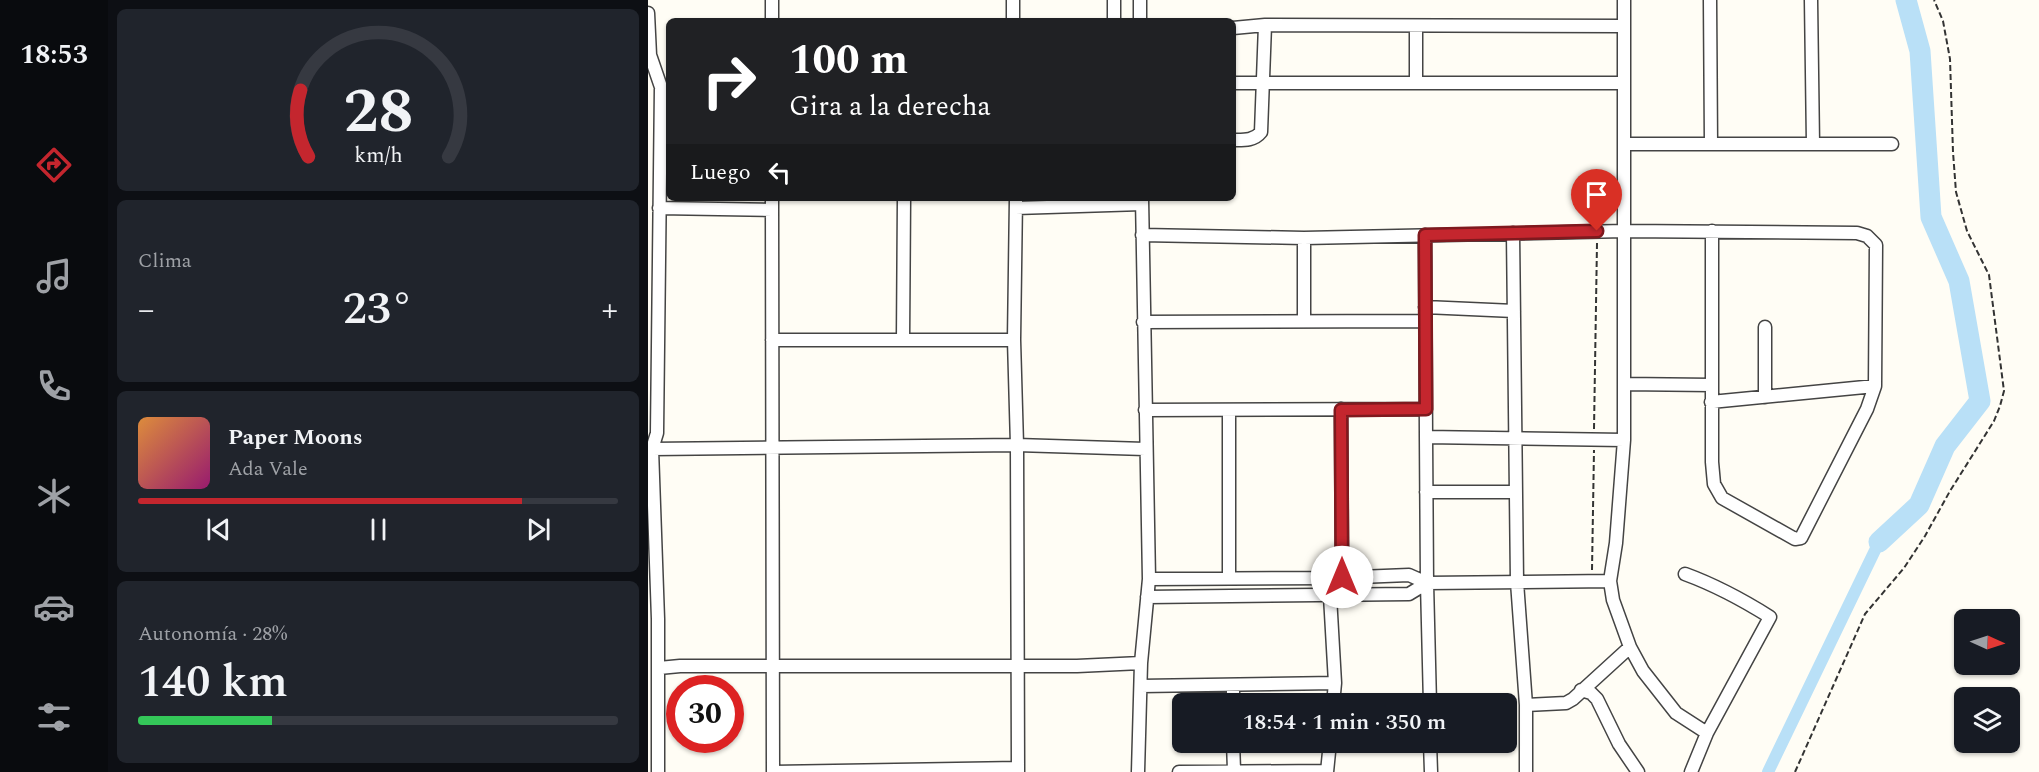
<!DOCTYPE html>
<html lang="es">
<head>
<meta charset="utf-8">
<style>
	:root { --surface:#171b24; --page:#20242c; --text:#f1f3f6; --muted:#9ea1a6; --line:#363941; --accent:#c4262e }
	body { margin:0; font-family:Spectral,serif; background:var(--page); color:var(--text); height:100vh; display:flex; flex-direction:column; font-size:22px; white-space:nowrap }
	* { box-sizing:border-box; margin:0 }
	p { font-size:20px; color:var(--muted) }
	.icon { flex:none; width:33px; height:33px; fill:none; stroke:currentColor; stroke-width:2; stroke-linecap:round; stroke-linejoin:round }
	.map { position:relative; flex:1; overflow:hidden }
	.drawer { display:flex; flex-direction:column; gap:9px; padding:9px; background:#0d0f14; width:540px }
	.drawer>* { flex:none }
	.hud { position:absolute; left:18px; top:18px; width:570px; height:183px; border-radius:9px; box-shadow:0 2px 4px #0004; background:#202124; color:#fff; overflow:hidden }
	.needle { width:39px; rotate:93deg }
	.controls { position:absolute; left:1306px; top:609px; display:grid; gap:12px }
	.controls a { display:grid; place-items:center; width:66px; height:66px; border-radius:9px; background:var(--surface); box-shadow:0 2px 4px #0004; font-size:30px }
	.speed { position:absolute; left:18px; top:675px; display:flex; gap:12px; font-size:30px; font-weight:700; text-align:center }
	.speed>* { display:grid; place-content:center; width:78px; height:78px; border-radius:50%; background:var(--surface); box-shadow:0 2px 4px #0004; line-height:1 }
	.speed .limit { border:9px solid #d22; background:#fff; color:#111 }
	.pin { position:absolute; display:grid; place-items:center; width:51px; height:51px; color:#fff; margin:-62px -26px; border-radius:50% 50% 50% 0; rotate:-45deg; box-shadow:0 0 6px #0007 }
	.pin .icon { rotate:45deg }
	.me { position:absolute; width:66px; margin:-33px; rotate:0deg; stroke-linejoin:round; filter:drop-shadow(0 0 4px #0008) }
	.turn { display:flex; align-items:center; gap:21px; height:126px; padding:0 24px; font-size:27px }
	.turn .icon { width:78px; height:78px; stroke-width:2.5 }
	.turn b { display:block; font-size:42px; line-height:51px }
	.then { display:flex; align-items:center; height:57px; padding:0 24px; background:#0003; gap:12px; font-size:22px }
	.big { font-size:45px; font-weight:600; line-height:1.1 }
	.drawer .widget { flex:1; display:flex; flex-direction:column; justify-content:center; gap:9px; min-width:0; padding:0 21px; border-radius:9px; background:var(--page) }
	.drawer .dial { align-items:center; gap:0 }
	.dial svg { height:156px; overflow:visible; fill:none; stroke:var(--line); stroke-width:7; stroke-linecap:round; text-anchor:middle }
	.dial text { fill:var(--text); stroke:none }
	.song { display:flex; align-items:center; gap:18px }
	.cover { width:72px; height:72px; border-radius:9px; background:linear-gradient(135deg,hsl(30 70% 55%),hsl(320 70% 35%)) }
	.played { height:6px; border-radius:3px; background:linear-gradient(90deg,var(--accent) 80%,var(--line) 80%) }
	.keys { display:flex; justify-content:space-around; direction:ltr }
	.heat { display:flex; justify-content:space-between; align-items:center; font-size:33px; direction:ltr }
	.charge { height:9px; border-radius:4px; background:linear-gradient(90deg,#34c759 28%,var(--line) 0) }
	.trip { position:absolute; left:524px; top:693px; width:345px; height:60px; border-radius:9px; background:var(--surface); box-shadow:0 2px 4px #0004; font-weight:600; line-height:60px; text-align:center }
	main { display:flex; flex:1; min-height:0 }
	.dock { display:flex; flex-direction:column; width:108px; justify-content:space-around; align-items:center; background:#090b0e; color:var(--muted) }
	.dock .icon { width:42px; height:42px }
	.dock .selected { color:var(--accent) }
	.dock b { font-size:27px; color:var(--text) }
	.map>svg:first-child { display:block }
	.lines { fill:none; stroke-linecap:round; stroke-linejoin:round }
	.canal { stroke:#b9e0f7; stroke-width:12 }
	.river { stroke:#b9e0f7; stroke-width:21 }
	.minor-casing { stroke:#444; stroke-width:15 }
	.path { stroke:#333; stroke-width:2; stroke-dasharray:6 3; stroke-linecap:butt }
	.minor { stroke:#fff; stroke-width:12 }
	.route-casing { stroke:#7f191e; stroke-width:15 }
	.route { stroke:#c4262e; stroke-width:10 }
</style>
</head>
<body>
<main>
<nav class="dock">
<b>18:53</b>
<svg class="icon selected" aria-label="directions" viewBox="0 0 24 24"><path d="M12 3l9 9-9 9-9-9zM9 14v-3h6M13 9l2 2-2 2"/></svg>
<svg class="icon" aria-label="music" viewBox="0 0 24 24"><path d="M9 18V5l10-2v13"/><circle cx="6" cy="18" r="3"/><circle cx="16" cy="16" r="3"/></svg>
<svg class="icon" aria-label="phone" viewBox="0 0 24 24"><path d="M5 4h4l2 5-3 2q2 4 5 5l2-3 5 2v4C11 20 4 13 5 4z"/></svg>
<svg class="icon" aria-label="climate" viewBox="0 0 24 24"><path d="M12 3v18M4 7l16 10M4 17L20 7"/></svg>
<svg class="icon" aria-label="car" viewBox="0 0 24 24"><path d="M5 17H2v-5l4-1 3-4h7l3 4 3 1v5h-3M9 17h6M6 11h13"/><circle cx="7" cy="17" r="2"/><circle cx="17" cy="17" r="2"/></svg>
<svg class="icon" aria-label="filters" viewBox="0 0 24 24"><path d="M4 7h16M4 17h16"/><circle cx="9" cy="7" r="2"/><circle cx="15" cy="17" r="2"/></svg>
</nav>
<section class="drawer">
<div class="widget dial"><svg viewBox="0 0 100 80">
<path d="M14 69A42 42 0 1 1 86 69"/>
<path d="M14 69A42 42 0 0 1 10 35" stroke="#c4262e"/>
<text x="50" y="56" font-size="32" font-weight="700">28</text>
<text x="50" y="72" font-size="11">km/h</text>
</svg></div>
<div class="widget"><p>Clima</p>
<div class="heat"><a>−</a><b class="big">23°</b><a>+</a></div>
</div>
<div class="widget">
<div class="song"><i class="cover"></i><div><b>Paper Moons</b><p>Ada Vale</p></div></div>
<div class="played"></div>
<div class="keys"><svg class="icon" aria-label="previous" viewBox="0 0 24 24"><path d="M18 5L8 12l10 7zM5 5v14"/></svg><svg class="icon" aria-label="pause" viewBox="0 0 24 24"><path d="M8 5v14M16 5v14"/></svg><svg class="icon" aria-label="next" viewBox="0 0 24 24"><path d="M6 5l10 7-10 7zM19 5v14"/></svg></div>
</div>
<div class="widget"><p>Autonomía · 28%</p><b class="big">140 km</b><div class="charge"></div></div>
</section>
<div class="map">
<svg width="1391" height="772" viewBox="0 0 1391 772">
	<rect width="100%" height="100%" fill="#fffdf5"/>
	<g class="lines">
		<path class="canal" d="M1120 772 1231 542"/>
		<path class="river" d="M1231 542 1271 505 1297 446 1332 401 1311 281 1283 217 1272 51 1258 0"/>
		<g class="minor-casing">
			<path id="minor" d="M124 0V21
				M365 0V21
				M976 0V440L968 543 962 581 965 600 982 647 995 671 1028 713 1059 733
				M1062 0 1063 144
				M1163 0 1165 144
				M0 13 2 55 0 62
				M466 21V0
				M492 21V0
				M768 26V82
				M585 28 617 25 976 26
				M0 55H2L13 87 9 433 4 449 10 619V772
				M585 83H976
				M585 140C595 140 606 141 613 132L617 25
				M976 144H1244
				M124 198 125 772
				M368 198 366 340 369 445 370 772
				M11 208 124 210
				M368 208 494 204
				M865 233 869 582 878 705V772
				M494 235 656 238 976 231 1209 233 1219 236 1228 245 1227 386 1219 409 1153 538 1147 539 1074 498 1066 484 1064 462V231
				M777 235 778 437 976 440
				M656 238V321
				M777 307 866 311
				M495 322 777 321
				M1117 327V397
				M124 340H366
				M255 340 256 198
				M976 384 1064 385
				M1063 402 1227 386
				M693 409 694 577
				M497 410 778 409
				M778 437 779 583 962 581
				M4 449 369 445 497 449
				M778 492H868
				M1037 574C1067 585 1095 600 1122 617L1059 733 1043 772
				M581 578V410
				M779 583 782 704
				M682 596 687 683 685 704
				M499 597 761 594 779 583 761 575 686 578 501 579
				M11 668 32 666H429L493 663
				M585 685V704
				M493 686 687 683
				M933 690 943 693 949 699 971 744 990 772
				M878 705 918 703 925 699 982 647
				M585 742 586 770
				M782 742 783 772
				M125 772 370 768
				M490 772 493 663 501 579 494 198
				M531 772 679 771
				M679 772 682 742"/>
		</g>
		<path class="path" d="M946 429 949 243
			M944 570 946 450
			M1147 772 1217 614 1256 568 1277 536 1302 491 1346 421 1352 406 1356 391 1341 275 1319 231 1308 192 1305 152 1302 59 1295 21 1286 0"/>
		<use href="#minor" class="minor"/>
	</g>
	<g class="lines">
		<g class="route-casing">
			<path id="route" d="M694 577 693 410 778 409 777 235 949 231"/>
		</g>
		<use href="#route" class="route"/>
	</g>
</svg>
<div class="controls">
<a><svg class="needle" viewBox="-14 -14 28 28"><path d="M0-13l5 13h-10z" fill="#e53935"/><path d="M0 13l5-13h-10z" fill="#9ea1a6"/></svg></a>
<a><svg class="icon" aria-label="layers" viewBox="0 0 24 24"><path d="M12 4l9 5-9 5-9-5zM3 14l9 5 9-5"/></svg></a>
</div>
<div class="speed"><div class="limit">30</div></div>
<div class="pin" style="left:949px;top:231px;background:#d93025"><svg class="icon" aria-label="arrive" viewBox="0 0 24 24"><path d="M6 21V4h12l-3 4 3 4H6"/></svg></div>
<svg class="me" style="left:694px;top:577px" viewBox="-20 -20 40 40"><circle r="19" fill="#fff"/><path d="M0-13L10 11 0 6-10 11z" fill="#c4262e"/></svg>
<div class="trip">18:54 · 1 min · 350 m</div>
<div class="hud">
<div class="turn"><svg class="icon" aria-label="right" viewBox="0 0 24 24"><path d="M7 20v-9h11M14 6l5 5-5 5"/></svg><div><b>100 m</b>Gira a la derecha</div></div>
<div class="then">Luego<svg class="icon" aria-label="left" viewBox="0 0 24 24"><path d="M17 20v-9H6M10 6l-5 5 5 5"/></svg></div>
</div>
</div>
</main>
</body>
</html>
